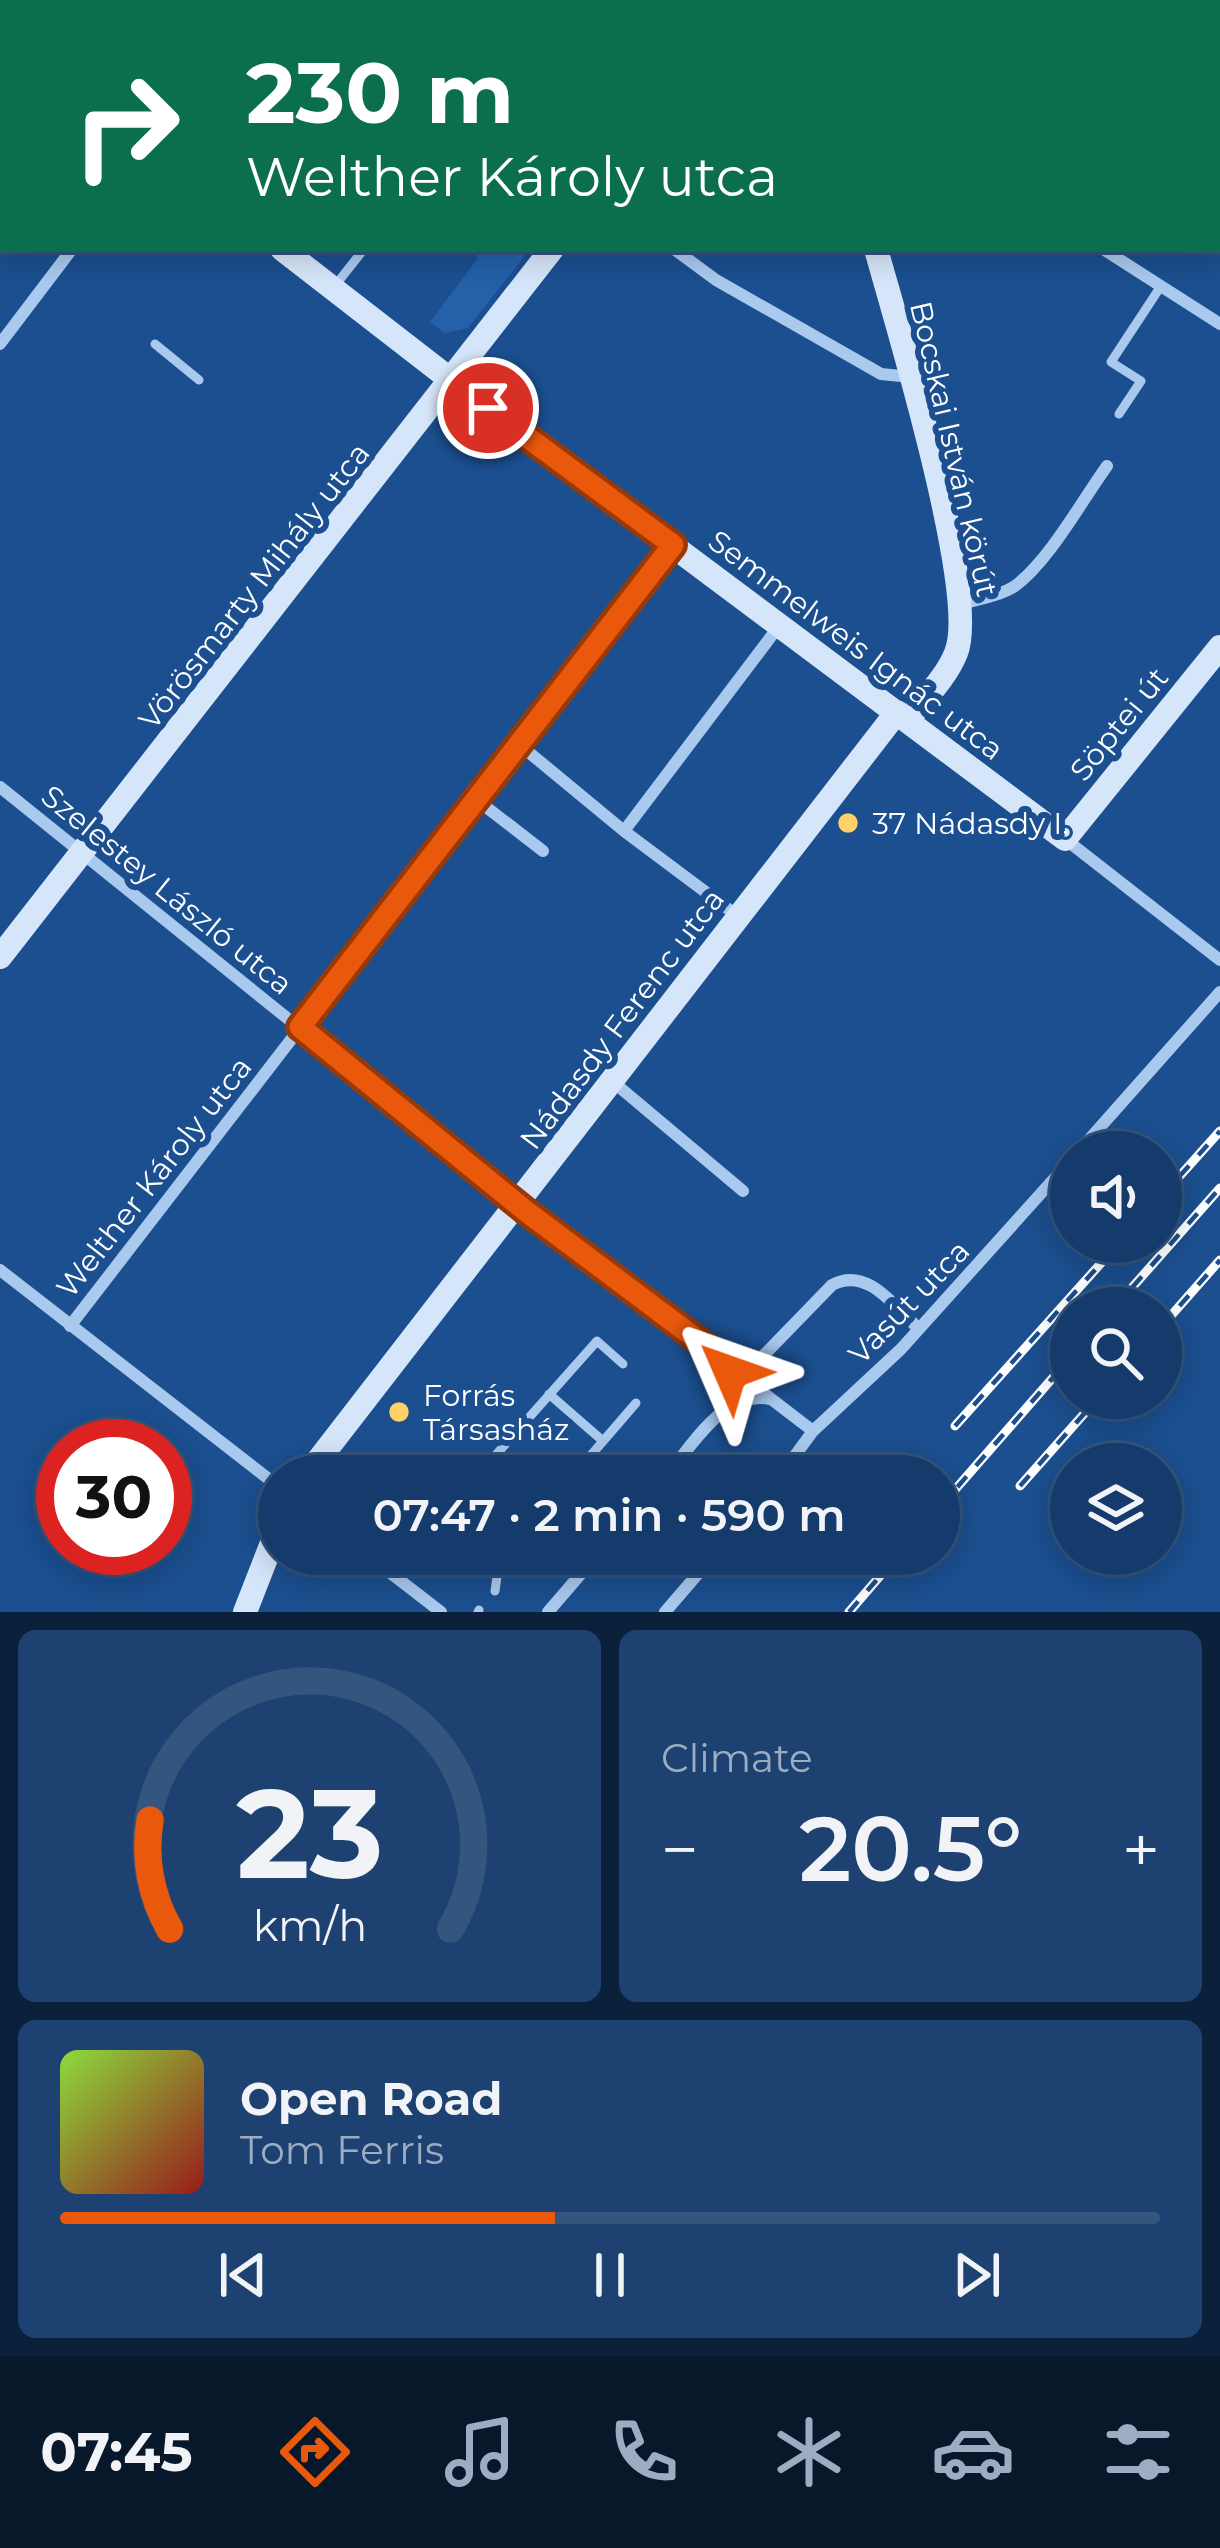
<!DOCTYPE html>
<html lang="en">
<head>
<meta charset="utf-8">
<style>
	:root { --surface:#143b6b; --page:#1d4271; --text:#f1f3f6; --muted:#9dadc1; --line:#33557e; --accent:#ea580c }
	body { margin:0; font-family:Montserrat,sans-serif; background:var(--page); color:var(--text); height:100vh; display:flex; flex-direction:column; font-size:45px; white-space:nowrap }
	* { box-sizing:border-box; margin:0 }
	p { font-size:39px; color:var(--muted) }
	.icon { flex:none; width:66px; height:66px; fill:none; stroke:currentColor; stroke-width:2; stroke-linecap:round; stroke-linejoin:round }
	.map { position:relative; height:1612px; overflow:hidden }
	.drawer { display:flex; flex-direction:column; gap:18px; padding:18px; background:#0b203b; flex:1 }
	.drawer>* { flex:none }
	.banner { position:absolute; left:0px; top:0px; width:1221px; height:252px; box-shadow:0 6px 30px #0003,0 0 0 3px var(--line); background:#0b6e4f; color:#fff; overflow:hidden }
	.controls { position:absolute; left:1050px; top:1131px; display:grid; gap:24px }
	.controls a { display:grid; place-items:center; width:132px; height:132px; border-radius:50%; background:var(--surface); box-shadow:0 6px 30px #0003,0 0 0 3px var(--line); font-size:60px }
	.speed { position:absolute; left:36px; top:1419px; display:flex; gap:24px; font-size:60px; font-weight:700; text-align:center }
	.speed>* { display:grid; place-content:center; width:156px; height:156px; border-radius:50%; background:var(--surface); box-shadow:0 6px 30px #0003,0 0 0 3px var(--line); line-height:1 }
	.speed .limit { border:18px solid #d22; background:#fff; color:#111 }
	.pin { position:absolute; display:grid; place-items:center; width:102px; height:102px; color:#fff; margin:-51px; border:6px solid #fff; border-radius:50%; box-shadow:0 3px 12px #0007 }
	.me { position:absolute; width:132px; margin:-66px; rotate:313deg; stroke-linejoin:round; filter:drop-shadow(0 0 9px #0008) }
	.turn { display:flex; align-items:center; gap:42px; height:252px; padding:0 48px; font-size:54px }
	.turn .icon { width:156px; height:156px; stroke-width:2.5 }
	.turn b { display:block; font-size:84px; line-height:102px }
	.big { font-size:90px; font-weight:600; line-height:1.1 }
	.drawer .widget { flex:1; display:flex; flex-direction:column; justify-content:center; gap:18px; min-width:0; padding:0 42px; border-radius:18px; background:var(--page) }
	.drawer .dial { align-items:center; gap:0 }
	.dial svg { height:312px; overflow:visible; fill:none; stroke:var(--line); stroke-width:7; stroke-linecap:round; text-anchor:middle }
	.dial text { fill:var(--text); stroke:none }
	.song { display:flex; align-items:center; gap:36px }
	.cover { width:144px; height:144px; border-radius:18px; background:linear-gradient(135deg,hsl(90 70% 55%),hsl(0 70% 35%)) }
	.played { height:12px; border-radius:6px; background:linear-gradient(90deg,var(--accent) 45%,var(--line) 45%) }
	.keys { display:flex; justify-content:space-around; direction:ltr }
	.heat { display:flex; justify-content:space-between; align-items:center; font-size:66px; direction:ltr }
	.drawer .tiles { flex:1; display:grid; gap:18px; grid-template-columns:1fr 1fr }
	.widget:last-child { grid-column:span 2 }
	.trip { position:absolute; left:258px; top:1455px; width:702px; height:120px; border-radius:60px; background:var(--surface); box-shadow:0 6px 30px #0003,0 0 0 3px var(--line); font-weight:600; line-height:120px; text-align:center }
	.dock { display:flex; height:192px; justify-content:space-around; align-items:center; background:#08182b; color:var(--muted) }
	.dock .icon { width:84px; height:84px }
	.dock .active { color:var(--accent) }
	.dock b { font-size:54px; color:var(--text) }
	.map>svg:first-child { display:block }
	.green { fill:#2461a8 }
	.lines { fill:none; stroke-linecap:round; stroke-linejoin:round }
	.lane { stroke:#a9c9ee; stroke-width:9 }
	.street { stroke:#a9c9ee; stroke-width:12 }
	.secondary { stroke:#d6e6fa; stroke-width:24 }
	.rail-casing { stroke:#fff; stroke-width:9 }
	.rail { stroke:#1b4f8f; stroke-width:4.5; stroke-dasharray:14; stroke-linecap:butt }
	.route-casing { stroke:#983908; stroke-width:30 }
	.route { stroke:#ea580c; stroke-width:21 }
	.poi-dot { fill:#ffd166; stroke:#1b4f8f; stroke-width:4.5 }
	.labels { text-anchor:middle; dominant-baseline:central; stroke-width:12; stroke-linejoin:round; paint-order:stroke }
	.street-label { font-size:30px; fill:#fff; stroke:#1b4f8f }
	.poi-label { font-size:30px; fill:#fff; stroke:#1b4f8f; text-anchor:start }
</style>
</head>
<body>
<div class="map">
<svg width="1220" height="1612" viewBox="0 0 1220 1612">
	<rect width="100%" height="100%" fill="#1b4f8f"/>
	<path class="green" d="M467 249H530L468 328 445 333 430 322 478 258Z"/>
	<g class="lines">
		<path class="lane" d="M334 287 364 249
			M155 344 199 380
			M1119 414 1141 381 1111 362 1161 286
			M549 1394 603 1441
			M516 1476 494 1457 597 1341 623 1364
			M573 1476 636 1403
			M495 1591 499 1562 505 1554
			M478 1612 479 1610"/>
		<path class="street" d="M468 0 473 3
			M250 3 252 0
			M654 3 658 0
			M0 49 3 51
			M674 249 716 280 881 374 911 377
			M1103 249 1220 324
			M0 344 72 249
			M961 604C979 599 999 596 1015 586 1049 561 1081 502 1107 466
			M520 745 624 831 739 917
			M0 787 528 1212 813 1431
			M477 800 543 851
			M624 831 779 626
			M1065 839 1220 960
			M612 1081 743 1191
			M1078 1152 1220 992
			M0 1270 279 1487
			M70 1326 672 546
			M729 1364H748L762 1357 832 1285C867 1266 894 1306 919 1329
			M727 1406 729 1366
			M666 1476C693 1445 723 1390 770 1399
			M780 1476 813 1431 901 1349 1071 1160
			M366 1554 441 1612
			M548 1612 598 1554
			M665 1612 715 1554"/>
		<path class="secondary" d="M803 0 804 3
			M746 3 748 0
			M0 214 3 215
			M282 249 451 380 1065 839 1220 647
			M876 249C896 322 980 595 956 653 946 678 924 699 908 720
			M0 957 552 249
			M306 1476 897 712
			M245 1612 279 1525"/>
		<g class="rail-casing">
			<path id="rail" d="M1161 1197 1220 1131
				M1114 1308 1220 1188
				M1161 1327 1220 1260
				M955 1426 1120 1242
				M1020 1486 1098 1398
				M939 1508 1071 1357
				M849 1612 899 1554"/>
		</g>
		<use href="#rail" class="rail"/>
	</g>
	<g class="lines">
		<g class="route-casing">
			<path id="route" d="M488 408 673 545 300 1027 527 1212 719 1356 729 1364 730 1372"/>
		</g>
		<use href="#route" class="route"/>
	</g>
	<g class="poi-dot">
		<circle cx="848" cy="823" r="12"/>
		<circle cx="399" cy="1412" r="12"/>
	</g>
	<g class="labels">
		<g class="street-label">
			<text transform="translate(954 449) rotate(77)">Bocskai István körút</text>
			<text transform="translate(254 586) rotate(-52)">Vörösmarty Mihály utca</text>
			<text transform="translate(856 645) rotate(37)">Semmelweis Ignác utca</text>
			<text transform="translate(1119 724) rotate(-51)">Söptei út</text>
			<text transform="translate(167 890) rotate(39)">Szelestey László utca</text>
			<text transform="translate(622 1019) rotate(-53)">Nádasdy Ferenc utca</text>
			<text transform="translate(154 1177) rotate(-52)">Welther Károly utca</text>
			<text transform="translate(909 1302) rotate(-46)">Vasút utca</text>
		</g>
		<g class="poi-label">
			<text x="872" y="823">37 Nádasdy I.</text>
			<text x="423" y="1395">Forrás<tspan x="423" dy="34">Társasház</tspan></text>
		</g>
	</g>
</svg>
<div class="controls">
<a><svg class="icon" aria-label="sound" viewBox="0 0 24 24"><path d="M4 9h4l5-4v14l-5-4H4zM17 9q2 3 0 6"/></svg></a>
<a><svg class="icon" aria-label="search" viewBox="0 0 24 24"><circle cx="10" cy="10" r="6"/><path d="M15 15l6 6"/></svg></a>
<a><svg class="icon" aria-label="layers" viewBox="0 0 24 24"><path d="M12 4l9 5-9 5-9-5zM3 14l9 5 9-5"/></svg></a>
</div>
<div class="speed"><div class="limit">30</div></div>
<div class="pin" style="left:488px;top:408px;background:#d93025"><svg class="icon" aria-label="arrive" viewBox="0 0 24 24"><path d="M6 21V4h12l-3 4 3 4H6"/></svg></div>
<svg class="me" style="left:730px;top:1372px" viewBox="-20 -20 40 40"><path d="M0-17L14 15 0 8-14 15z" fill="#ea580c" stroke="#fff" stroke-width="4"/></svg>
<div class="trip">07:47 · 2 min · 590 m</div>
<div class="banner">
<div class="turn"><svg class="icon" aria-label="right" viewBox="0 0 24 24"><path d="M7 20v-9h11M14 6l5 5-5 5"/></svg><div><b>230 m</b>Welther Károly utca</div></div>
</div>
</div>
<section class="drawer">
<div class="tiles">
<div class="widget dial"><svg viewBox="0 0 100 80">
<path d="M14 69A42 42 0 1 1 86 69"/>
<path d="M14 69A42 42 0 0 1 9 41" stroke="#ea580c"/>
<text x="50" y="56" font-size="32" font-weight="700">23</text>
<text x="50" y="72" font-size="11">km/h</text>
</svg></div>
<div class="widget"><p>Climate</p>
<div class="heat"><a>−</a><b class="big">20.5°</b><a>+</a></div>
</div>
<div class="widget">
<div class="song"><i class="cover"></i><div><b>Open Road</b><p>Tom Ferris</p></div></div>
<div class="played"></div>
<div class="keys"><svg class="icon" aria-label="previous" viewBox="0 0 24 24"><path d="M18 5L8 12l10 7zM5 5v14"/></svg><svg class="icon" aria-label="pause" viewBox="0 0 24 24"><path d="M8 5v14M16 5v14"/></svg><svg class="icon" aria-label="next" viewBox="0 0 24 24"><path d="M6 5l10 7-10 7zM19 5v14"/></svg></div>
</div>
</div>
</section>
<nav class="dock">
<b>07:45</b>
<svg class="icon active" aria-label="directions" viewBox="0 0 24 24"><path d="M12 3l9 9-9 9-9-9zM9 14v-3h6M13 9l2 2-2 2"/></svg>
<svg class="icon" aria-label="music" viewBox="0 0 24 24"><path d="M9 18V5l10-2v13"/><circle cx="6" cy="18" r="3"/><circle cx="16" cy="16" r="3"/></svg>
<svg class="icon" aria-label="phone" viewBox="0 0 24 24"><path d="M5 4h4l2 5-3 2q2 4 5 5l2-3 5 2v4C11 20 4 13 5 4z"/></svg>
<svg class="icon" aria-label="climate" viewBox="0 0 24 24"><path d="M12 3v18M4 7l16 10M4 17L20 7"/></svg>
<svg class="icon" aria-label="car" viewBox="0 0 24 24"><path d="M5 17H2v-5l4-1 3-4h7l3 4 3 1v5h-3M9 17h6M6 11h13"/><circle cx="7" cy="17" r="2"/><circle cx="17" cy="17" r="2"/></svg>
<svg class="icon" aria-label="filters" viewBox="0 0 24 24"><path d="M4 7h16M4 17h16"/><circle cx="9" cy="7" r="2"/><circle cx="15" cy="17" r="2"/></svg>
</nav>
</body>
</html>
